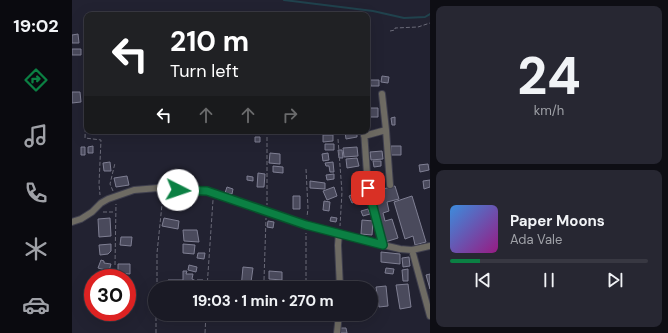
<!DOCTYPE html>
<html lang="en">
<head>
<meta charset="utf-8">
<style>
	:root { --surface:#1a1a25; --page:#272732; --text:#f1f3f6; --muted:#9fa1a7; --line:#383842; --accent:#0b8043 }
	body { margin:0; font-family:"DM Sans",sans-serif; background:var(--page); color:var(--text); height:100vh; display:flex; flex-direction:column; font-size:15px; white-space:nowrap }
	* { box-sizing:border-box; margin:0 }
	p { font-size:13px; color:var(--muted) }
	.icon { flex:none; width:22px; height:22px; fill:none; stroke:currentColor; stroke-width:2; stroke-linecap:round; stroke-linejoin:round }
	.map { position:relative; flex:1; overflow:hidden }
	.side { display:flex; flex-direction:column; gap:6px; padding:6px; background:#0e0e14; width:238px }
	.side>* { flex:none }
	.banner { position:absolute; left:12px; top:12px; width:286px; height:122px; border-radius:8px; box-shadow:0 4px 16px #0002,0 0 0 1px var(--line); background:#202124; color:#fff; overflow:hidden }
	.speed { position:absolute; left:12px; top:269px; display:flex; gap:8px; font-size:20px; font-weight:700; text-align:center }
	.speed>* { display:grid; place-content:center; width:52px; height:52px; border-radius:50%; background:var(--surface); box-shadow:0 4px 16px #0002,0 0 0 1px var(--line); line-height:1 }
	.speed .limit { border:6px solid #d22; background:#fff; color:#111 }
	.pin { position:absolute; display:grid; place-items:center; width:34px; height:34px; color:#fff; margin:-17px; border-radius:8px; box-shadow:0 2px 6px #0006 }
	.me { position:absolute; width:44px; margin:-22px; rotate:94deg; stroke-linejoin:round; filter:drop-shadow(0 0 3px #0008) }
	.turn { display:flex; align-items:center; gap:14px; height:84px; padding:0 20px; font-size:18px }
	.turn .icon { width:52px; height:52px; stroke-width:2.5 }
	.turn b { display:block; font-size:28px; line-height:34px }
	.lanes { display:flex; align-items:center; height:38px; padding:0 20px; background:#0003; justify-content:center; gap:20px; direction:ltr }
	.lanes .off { opacity:.35 }
	.side .card { flex:1; display:flex; flex-direction:column; justify-content:center; gap:6px; min-width:0; padding:0 14px; border-radius:8px; background:var(--page) }
	.side .dial { align-items:center; gap:0 }
	.dial b { font-size:52px; line-height:1 }
	.song { display:flex; align-items:center; gap:12px }
	.cover { width:48px; height:48px; border-radius:6px; background:linear-gradient(135deg,hsl(210 70% 55%),hsl(310 70% 35%)) }
	.played { height:4px; border-radius:2px; background:linear-gradient(90deg,var(--accent) 15%,var(--line) 15%) }
	.keys { display:flex; justify-content:space-around; direction:ltr }
	.trip { position:absolute; left:76px; top:281px; width:230px; height:40px; border-radius:20px; background:var(--surface); box-shadow:0 4px 16px #0002,0 0 0 1px var(--line); font-weight:700; line-height:40px; text-align:center }
	main { display:flex; flex:1; min-height:0 }
	.tabs { display:flex; flex-direction:column; width:72px; justify-content:space-around; align-items:center; background:#0a0a0f; color:var(--muted) }
	.tabs .icon { width:28px; height:28px }
	.tabs .on { color:var(--accent) }
	.tabs b { font-size:18px; color:var(--text) }
	.map>svg:first-child { display:block }
	.lines { fill:none; stroke-linecap:round; stroke-linejoin:round }
	.stream { stroke:#20424d; stroke-width:2 }
	.building { fill:#4a4a5c; stroke:#7f7f93 }
	.street-casing { stroke:#3f3f4e; stroke-width:8 }
	.path { stroke:#6a6a78; stroke-width:1; stroke-dasharray:4 2; stroke-linecap:butt }
	.street { stroke:#6e6b63; stroke-width:6 }
	.route-casing { stroke:#07532c; stroke-width:10 }
	.route { stroke:#0b8043; stroke-width:7 }
</style>
</head>
<body>
<main>
<nav class="tabs">
<b>19:02</b>
<svg class="icon on" aria-label="directions" viewBox="0 0 24 24"><path d="M12 3l9 9-9 9-9-9zM9 14v-3h6M13 9l2 2-2 2"/></svg>
<svg class="icon" aria-label="music" viewBox="0 0 24 24"><path d="M9 18V5l10-2v13"/><circle cx="6" cy="18" r="3"/><circle cx="16" cy="16" r="3"/></svg>
<svg class="icon" aria-label="phone" viewBox="0 0 24 24"><path d="M5 4h4l2 5-3 2q2 4 5 5l2-3 5 2v4C11 20 4 13 5 4z"/></svg>
<svg class="icon" aria-label="climate" viewBox="0 0 24 24"><path d="M12 3v18M4 7l16 10M4 17L20 7"/></svg>
<svg class="icon" aria-label="car" viewBox="0 0 24 24"><path d="M5 17H2v-5l4-1 3-4h7l3 4 3 1v5h-3M9 17h6M6 11h13"/><circle cx="7" cy="17" r="2"/><circle cx="17" cy="17" r="2"/></svg>
</nav>
<div class="map">
<svg width="358" height="333" viewBox="0 0 358 333">
	<rect width="100%" height="100%" fill="#222231"/>
	<g class="lines">
		<path class="stream" d="M212 0 301 11 332 18 353 17 358 14"/>
	</g>
	<path class="building" d="M6 34 7 43H0V35Z
		M0 49H9V55H0Z
		M310 76 317 77 316 83 309 82Z
		M298 80H307V86H299Z
		M0 92H8L9 102 0 103Z
		M295 108H306V117H295Z
		M323 117V125H320L319 118Z
		M285 131V137L274 139 273 132Z
		M251 135H261V141L251 142Z
		M183 137H188V142H183Z
		M253 144H262V150H253Z
		M21 146V153H16V147Z
		M319 146H329V155H319Z
		M9 147H13V155H9Z
		M285 147 286 156 272 157 271 148Z
		M266 150H270L271 158H267Z
		M310 151 311 159 299 160 298 152Z
		M198 153 208 154V164L197 163Z
		M256 153 257 160 251 161 250 154Z
		M285 158 287 166 275 168 274 159Z
		M301 161H309V166L302 167Z
		M38 162 39 171H32L31 163Z
		M261 162 262 172H258L257 166H254L253 163Z
		M356 164 357 170 348 172 347 165Z
		M201 166 211 167V173L201 172Z
		M186 173 193 174 192 187H185Z
		M262 174V179L255 180 254 175Z
		M55 176 57 185 44 187 42 178Z
		M175 176 181 177V181L175 180Z
		M358 180V187L352 189 351 181Z
		M238 181 253 183V189L238 188Z
		M323 186 327 199 315 202 317 211 311 213 313 221 320 219 326 238 313 242 299 192Z
		M155 187 161 189 160 194 153 193Z
		M262 187 265 196 255 200 251 191Z
		M288 191 291 199 280 203 277 196Z
		M221 196H228V209H221Z
		M340 196 354 242 343 245 341 236 333 239 322 202Z
		M252 201 258 202 257 211 251 210Z
		M296 209 298 214 291 216 289 211Z
		M259 217 265 218 264 222 258 221Z
		M38 218 39 236 27 237 26 219Z
		M92 218 107 221 106 229 90 226Z
		M290 220 301 221 300 235 289 234Z
		M196 221 202 222 201 228 195 227Z
		M111 230H125L127 242 112 241Z
		M49 237H60L59 246 48 245Z
		M39 244V251L36 254 28 255 27 245Z
		M111 244 123 245 122 254 111 253Z
		M309 252 328 254V264L309 262Z
		M126 253H133L132 259 125 258Z
		M337 257 338 266 331 267 330 258Z
		M29 260 32 261V263L39 264 37 271 26 268Z
		M46 264H58V274L46 273Z
		M117 265 125 267 124 272 116 270Z
		M171 267 181 268 179 282 183 283 182 288H169Z
		M314 268 322 269 321 274 313 273Z
		M336 269V281H331L330 270Z
		M111 271H115L114 274H121L120 279 124 281 123 286H130V288H96V280H111Z
		M197 271 210 272V280L197 279Z
		M358 274V289L354 275Z
		M125 280H131V285L125 284Z
		M336 284 339 307 328 309 324 285Z
		M314 286 316 306 307 307 304 287Z
		M267 328H274L275 333H267Z"/>
	<g class="lines">
		<g class="street-casing">
			<path id="street" d="M314 130 318 185
				M292 131 296 188 311 245
				M292 136 314 130 310 94
				M0 222 9 219 20 212 29 203 36 199 62 190 86 188 135 191 234 225 311 245 328 249 340 250 358 246
				M267 233 266 245 268 288
				M340 250 358 316
				M265 333 267 314"/>
		</g>
		<path class="path" d="M318 31 323 30V28L346 27 358 23
			M15 80 13 138 29 140 27 184 28 195
			M195 131V205
			M266 139 270 192 268 226
			M234 169 236 208 235 217
			M41 191 38 184 43 163
			M31 212H43
			M43 265 44 204
			M192 280 194 218
			M85 288V253L91 195
			M135 288 141 200
			M234 288V233
			M84 333V314
			M133 333 134 314"/>
		<use href="#street" class="street"/>
	</g>
	<g class="lines">
		<g class="route-casing">
			<path id="route" d="M106 190 135 191 234 225 311 245 296 188"/>
		</g>
		<use href="#route" class="route"/>
	</g>
</svg>
<div class="speed"><div class="limit">30</div></div>
<div class="pin" style="left:296px;top:188px;background:#d93025"><svg class="icon" aria-label="arrive" viewBox="0 0 24 24"><path d="M6 21V4h12l-3 4 3 4H6"/></svg></div>
<svg class="me" style="left:106px;top:190px" viewBox="-20 -20 40 40"><circle r="19" fill="#fff"/><path d="M0-13L10 11 0 6-10 11z" fill="#0b8043"/></svg>
<div class="trip">19:03 · 1 min · 270 m</div>
<div class="banner">
<div class="turn"><svg class="icon" aria-label="left" viewBox="0 0 24 24"><path d="M17 20v-9H6M10 6l-5 5 5 5"/></svg><div><b>210 m</b>Turn left</div></div>
<div class="lanes"><svg class="icon" aria-label="left" viewBox="0 0 24 24"><path d="M17 20v-9H6M10 6l-5 5 5 5"/></svg><svg class="icon off" aria-label="ahead" viewBox="0 0 24 24"><path d="M12 20V5M6 11l6-6 6 6"/></svg><svg class="icon off" aria-label="ahead" viewBox="0 0 24 24"><path d="M12 20V5M6 11l6-6 6 6"/></svg><svg class="icon off" aria-label="right" viewBox="0 0 24 24"><path d="M7 20v-9h11M14 6l5 5-5 5"/></svg></div>
</div>
</div>
<section class="side">
<div class="card dial"><b>24</b><p>km/h</p></div>
<div class="card">
<div class="song"><i class="cover"></i><div><b>Paper Moons</b><p>Ada Vale</p></div></div>
<div class="played"></div>
<div class="keys"><svg class="icon" aria-label="previous" viewBox="0 0 24 24"><path d="M18 5L8 12l10 7zM5 5v14"/></svg><svg class="icon" aria-label="pause" viewBox="0 0 24 24"><path d="M8 5v14M16 5v14"/></svg><svg class="icon" aria-label="next" viewBox="0 0 24 24"><path d="M6 5l10 7-10 7zM19 5v14"/></svg></div>
</div>
</section>
</main>
</body>
</html>
